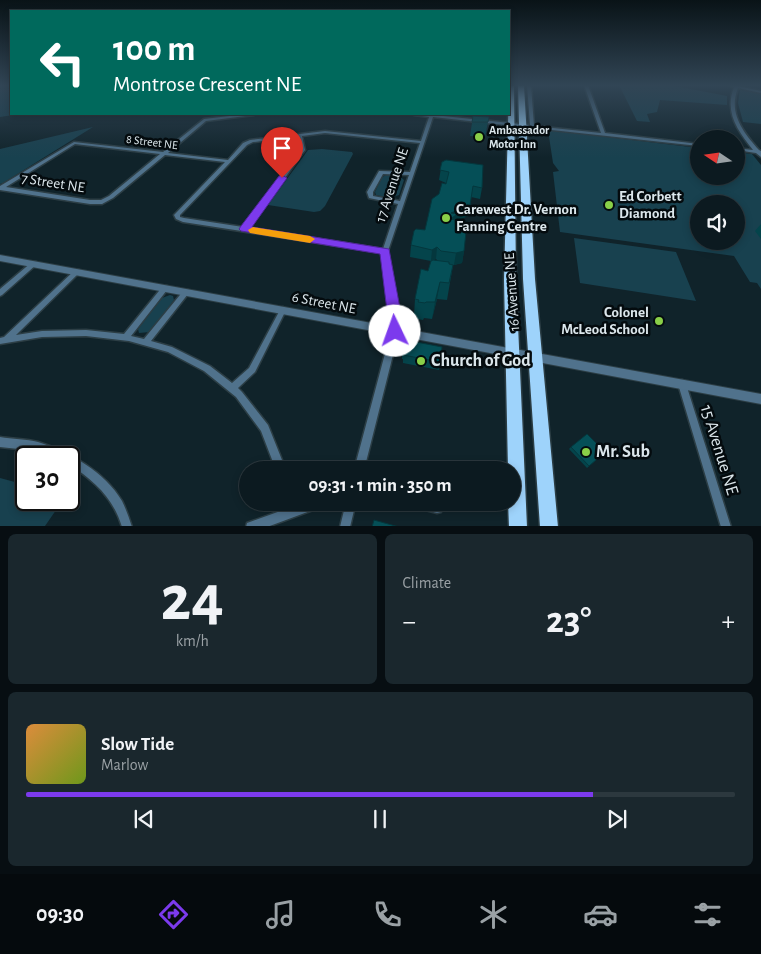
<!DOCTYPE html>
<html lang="en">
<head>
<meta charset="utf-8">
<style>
	:root { --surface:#0c1a20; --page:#1a272d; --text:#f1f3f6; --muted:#9aa1a5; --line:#2c383e; --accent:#7c3aed }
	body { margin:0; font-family:"Alegreya Sans",sans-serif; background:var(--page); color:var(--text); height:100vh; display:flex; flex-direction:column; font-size:19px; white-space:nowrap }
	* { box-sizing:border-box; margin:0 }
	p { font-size:16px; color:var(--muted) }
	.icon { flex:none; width:28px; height:28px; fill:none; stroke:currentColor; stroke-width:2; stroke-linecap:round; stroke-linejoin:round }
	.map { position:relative; height:526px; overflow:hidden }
	.side { display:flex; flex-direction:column; gap:8px; padding:8px; background:#070e12; flex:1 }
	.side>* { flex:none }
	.top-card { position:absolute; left:10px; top:10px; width:500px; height:105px; border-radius:0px; box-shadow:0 2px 8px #0003,0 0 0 1px var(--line); background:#00695c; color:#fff; overflow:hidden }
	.needle { width:32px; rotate:283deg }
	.controls { position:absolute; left:690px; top:130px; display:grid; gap:10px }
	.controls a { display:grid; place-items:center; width:55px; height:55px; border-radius:50%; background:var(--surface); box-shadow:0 2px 8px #0003,0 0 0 1px var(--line); font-size:25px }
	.speed { position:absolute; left:15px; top:446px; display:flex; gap:10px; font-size:25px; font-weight:700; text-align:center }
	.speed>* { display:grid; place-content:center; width:65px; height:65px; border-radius:50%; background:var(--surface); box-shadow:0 2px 8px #0003,0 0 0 1px var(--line); line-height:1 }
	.speed .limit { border:2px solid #111; border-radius:8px; background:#fff; color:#111 }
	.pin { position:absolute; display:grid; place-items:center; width:42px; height:42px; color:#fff; margin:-51px -21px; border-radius:50% 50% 50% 0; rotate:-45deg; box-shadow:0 0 5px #0007 }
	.pin .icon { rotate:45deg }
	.me { position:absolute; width:55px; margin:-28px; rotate:357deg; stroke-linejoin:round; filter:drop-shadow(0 0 4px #0008) }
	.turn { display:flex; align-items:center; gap:18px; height:105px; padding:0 20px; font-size:22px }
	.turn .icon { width:65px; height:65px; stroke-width:2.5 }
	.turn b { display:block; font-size:35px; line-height:42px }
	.big { font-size:38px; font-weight:700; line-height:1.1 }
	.side .card { flex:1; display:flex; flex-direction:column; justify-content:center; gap:8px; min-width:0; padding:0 18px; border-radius:8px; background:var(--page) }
	.side .dial { align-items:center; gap:0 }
	.dial b { font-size:65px; line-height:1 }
	.song { display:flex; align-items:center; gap:15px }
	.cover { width:60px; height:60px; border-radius:8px; background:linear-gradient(135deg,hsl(30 70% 55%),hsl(80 70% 35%)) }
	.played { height:5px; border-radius:2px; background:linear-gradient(90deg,var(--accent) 80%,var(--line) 80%) }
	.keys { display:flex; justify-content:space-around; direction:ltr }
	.heat { display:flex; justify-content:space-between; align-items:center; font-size:28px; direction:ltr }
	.side .tiles { flex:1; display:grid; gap:8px; grid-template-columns:1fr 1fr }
	.card:last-child { grid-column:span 2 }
	.trip { position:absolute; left:239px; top:461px; width:282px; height:50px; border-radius:25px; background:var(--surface); box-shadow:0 2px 8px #0003,0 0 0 1px var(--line); font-weight:700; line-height:50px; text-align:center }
	.menu { display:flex; height:80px; justify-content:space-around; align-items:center; background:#050a0d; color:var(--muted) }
	.menu .icon { width:35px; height:35px }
	.menu .on { color:var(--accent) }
	.menu b { font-size:22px; color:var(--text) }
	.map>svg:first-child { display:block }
	.green { fill:#18414f; fill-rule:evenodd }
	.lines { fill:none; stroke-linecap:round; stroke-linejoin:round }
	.minor-casing { stroke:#2c3e45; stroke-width:3 }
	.tertiary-casing { stroke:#2c3e45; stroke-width:2 }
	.trunk-casing { stroke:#2c3e45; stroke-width:3 }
	.minor { fill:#50728c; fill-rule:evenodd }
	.tertiary { fill:#50728c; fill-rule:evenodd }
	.trunk { fill:#9ed3fb; fill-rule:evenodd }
	.wall { fill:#04444b }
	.shaded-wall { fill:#04373d }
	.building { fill:#054f57; stroke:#04373d }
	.route { fill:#7c3aed; stroke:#51269a }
	.slow { fill:#f59e0b }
	.poi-dot { fill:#89cf48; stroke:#040b0e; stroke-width:2 }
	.labels { text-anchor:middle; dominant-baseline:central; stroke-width:5; stroke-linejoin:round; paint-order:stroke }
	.far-poi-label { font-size:12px; font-weight:bold; fill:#dbe6eb; stroke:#040b0e; text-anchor:start }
	.far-street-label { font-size:12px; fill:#dbe6eb; stroke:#040b0e }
	.street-label { font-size:15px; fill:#dbe6eb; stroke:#040b0e }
	.poi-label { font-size:15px; font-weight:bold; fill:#dbe6eb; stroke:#040b0e; text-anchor:start }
	.near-poi-label { font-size:18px; font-weight:bold; fill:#dbe6eb; stroke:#040b0e; text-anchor:start }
	.near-street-label { font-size:18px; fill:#dbe6eb; stroke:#040b0e }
</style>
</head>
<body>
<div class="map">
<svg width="761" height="527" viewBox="0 0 761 527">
	<rect width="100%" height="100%" fill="#10232a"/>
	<path class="green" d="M0 85H11V114H20L0 117Z
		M619 85H670L727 96V105L660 100 657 112 647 114 650 122 637 121Z
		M740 90 761 94V124L743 122 738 103Z
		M93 127 3 183 0 184V149Z
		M548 130 699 148V176H736V152L752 154 761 165V289L757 283 750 282 734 256 560 232 553 172 559 171 553 163ZM699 204H736V241H699Z
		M322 149 352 152 353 154 325 206 320 211 314 212 268 205 308 150Z
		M389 174 398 175 404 180 399 195 390 198 376 195 375 192 382 177Z
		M574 238 676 252 696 301 580 283Z
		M170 295 173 296 174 300 150 332 139 333 138 329 162 298Z
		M0 478 26 485V500H63L45 526H0Z"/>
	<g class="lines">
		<g class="minor-casing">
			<path id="minor" d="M527 85H531L534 126 601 133 584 85H588L605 133 699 144V146L433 117 388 251 400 319 399 331 364 470H354L391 331 392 319 382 253 183 222 176 219 174 215 175 214 225 162 165 155 113 198 102 204H90L0 190V186L74 142 163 152 204 119 246 114H256L254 115 206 121 168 153 228 160 243 143 250 140 325 131 421 141 429 117 414 115 412 114 430 115 434 114V115L530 125ZM325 133 420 143 410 172 379 171 367 192 369 198 398 204 383 249 249 228 305 150 302 136ZM298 137 301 150 243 227 184 218 180 217V215L247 145 253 142ZM75 144 160 154 109 196 101 200H90L6 187ZM383 174 409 175 400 201 373 196V192Z
				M726 85H739L738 86 761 91V93L738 88C728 113 743 132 759 150L761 151V157L756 153 736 150V148L753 150C738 131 724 113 734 87Z
				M32 262H36L37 264 2 295 0 296V289Z
				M75 270H79L80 272 16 335 42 331 86 330 124 334 163 286H167L168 288 167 290 131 336 144 339 184 290H188L189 292 188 294 151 341 172 347 210 366 232 383 249 368 281 308 283 307 285 308 286 310 255 372 238 388 242 392 268 425 286 470H276L261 431 236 397 204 371 168 352 129 341 86 336 42 337 0 344V338L4 337Z
				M682 380 685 381 686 384 731 527H721L678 384 679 381Z
				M0 437C12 439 27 439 38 442 70 452 105 472 122 501 126 509 129 518 132 527H122C113 497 94 481 69 464V458H54L37 451 0 447Z
				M284 502H294L295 506 305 502H326L325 506 321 507 267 527H246L247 523 286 509Z
				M346 502H356L350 527H340Z
				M409 502H435L441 504 442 508 441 512 437 513 414 507 410 506Z"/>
		</g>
		<g class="tertiary-casing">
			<path id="tertiary" d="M0 255 761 394V404L0 261Z"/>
		</g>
		<g class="trunk-casing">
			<path id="trunk" d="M509 85H514L516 280 527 527H509L508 502H512V470H508L504 280Z
				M518 85H524L535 279 558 527H540L523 279Z"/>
		</g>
		<use href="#minor" class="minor"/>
		<use href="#tertiary" class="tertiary"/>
		<use href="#trunk" class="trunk"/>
	</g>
	<path class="wall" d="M473 116 488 122 485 137 470 136Z
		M442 162 482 188 480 199 471 197 468 216 458 220 464 251 462 263 454 265 449 264 453 265 447 300 437 299 432 319 424 318 423 320 417 319V316L414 315 415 299 428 271 438 261 436 259 431 261 410 257 411 245 425 230 439 194 446 184V183L439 180Z
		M761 224V239L755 231Z
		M442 347 439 370 403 363V359H402V351Z
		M571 447 605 452 587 468 569 449Z"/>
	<path class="shaded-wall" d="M470 205 468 216 457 221 448 230 451 213Z
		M437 247 436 259 431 261 432 250Z
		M464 251 462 263 454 265 456 253Z
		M440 282 437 299 432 319 435 302Z"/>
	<path class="building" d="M473 116 489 117 488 122H472Z
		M446 160 483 165 482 188 473 186 470 205 451 213 458 214 450 219 467 222 464 251 456 253 441 251 437 247 432 250 411 245 414 231 416 229 425 230 432 199 439 194 442 183 446 184 449 172 440 170 442 162Z
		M433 260 449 262V264L453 265 449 283 440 282 435 302H426L425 303 418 302 419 300 415 299 421 269 428 271 431 261Z
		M406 340 442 347 440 362 403 355 404 351H402Z
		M587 434 605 452 589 466 571 447Z
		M374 520 399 527H372Z"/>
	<linearGradient id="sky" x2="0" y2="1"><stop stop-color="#091317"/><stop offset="0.54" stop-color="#314555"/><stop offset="1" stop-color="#314555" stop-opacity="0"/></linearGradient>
	<rect width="761" height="158" fill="url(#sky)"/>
	<path class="route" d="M282 175 287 178 252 227 389 249 402 319 400 335 395 337 390 335 380 254 241 231 239 229 241 226 279 176Z"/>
	<path class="slow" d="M253 227 310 236 315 239 310 243 250 233 248 230Z"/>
	<g class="poi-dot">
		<circle cx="479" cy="137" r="5"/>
		<circle cx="609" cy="205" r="5"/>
		<circle cx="446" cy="218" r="5"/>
		<circle cx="659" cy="321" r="5"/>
		<circle cx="421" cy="361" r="5"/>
		<circle cx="586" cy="452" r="5"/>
	</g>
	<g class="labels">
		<g class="far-poi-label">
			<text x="489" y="130">Ambassador<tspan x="489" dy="14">Motor Inn</tspan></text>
		</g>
		<g class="far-street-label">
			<text transform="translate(152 142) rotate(7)">8 Street NE</text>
		</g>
		<g class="street-label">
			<text transform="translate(53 183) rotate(9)">7 Street NE</text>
			<text transform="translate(392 185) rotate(-72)">17 Avenue NE</text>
			<text transform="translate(512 292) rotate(-94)">16 Avenue NE</text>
			<text transform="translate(324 303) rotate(11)">6 Street NE</text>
		</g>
		<g class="poi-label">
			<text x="619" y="196">Ed Corbett<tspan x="619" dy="17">Diamond</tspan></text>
			<text x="456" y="209">Carewest Dr. Vernon<tspan x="456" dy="17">Fanning Centre</tspan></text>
			<text x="649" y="312" text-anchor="end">Colonel<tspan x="649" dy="17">McLeod School</tspan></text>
		</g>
		<g class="near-poi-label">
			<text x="431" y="361">Church of God</text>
			<text x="596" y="452">Mr. Sub</text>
		</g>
		<g class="near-street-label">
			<text transform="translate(719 450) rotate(73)">15 Avenue NE</text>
		</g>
	</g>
</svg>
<div class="controls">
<a><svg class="needle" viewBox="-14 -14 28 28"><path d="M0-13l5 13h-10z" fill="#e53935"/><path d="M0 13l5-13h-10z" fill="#9aa1a5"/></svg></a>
<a><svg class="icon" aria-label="sound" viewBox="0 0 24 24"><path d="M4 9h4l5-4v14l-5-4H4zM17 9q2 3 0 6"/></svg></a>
</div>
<div class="speed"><div class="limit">30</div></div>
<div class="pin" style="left:282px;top:178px;background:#d93025"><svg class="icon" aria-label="arrive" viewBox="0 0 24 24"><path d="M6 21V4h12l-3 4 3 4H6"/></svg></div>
<svg class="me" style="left:395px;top:331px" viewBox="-20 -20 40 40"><circle r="19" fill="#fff"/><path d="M0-13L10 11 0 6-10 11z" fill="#7c3aed"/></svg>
<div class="trip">09:31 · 1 min · 350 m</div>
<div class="top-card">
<div class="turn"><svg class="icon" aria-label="left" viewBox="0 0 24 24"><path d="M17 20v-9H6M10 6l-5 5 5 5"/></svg><div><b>100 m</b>Montrose Crescent NE</div></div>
</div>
</div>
<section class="side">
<div class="tiles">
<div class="card dial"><b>24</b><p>km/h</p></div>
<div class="card"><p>Climate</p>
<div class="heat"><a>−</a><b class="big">23°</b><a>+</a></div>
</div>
<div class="card">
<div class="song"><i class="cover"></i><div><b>Slow Tide</b><p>Marlow</p></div></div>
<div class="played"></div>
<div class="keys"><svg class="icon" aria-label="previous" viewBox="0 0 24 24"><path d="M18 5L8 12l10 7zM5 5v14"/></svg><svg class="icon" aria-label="pause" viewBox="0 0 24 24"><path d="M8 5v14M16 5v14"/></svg><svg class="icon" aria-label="next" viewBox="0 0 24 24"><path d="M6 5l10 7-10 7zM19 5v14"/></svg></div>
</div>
</div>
</section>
<nav class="menu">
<b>09:30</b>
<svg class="icon on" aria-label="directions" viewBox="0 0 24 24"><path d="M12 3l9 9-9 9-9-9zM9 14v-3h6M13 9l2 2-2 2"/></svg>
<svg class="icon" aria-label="music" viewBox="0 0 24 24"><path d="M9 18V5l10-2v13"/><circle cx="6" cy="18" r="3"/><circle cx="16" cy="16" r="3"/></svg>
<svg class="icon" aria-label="phone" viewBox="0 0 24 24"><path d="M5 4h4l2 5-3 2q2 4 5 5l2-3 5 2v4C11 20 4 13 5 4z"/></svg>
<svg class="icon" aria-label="climate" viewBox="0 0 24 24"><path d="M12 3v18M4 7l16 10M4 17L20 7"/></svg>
<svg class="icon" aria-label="car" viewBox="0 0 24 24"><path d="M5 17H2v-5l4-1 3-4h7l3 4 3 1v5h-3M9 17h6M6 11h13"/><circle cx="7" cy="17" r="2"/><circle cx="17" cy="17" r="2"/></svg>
<svg class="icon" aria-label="filters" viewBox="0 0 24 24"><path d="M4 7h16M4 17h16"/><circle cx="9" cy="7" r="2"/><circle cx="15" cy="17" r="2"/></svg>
</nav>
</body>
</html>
